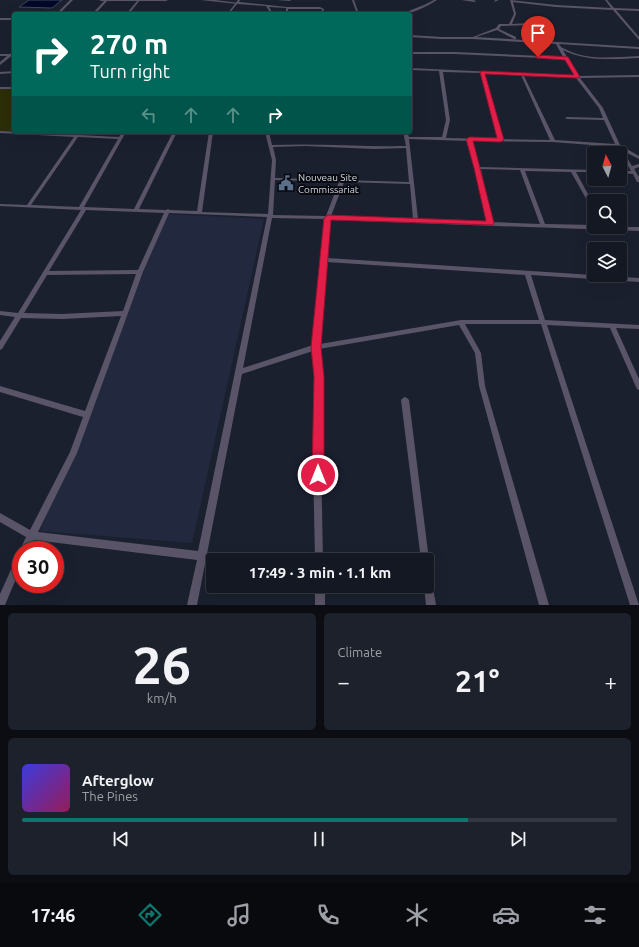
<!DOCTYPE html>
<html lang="en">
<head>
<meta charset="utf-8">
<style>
	:root { --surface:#141823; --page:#1d212b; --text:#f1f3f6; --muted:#9da0a6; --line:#333741; --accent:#0f766e }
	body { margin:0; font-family:Ubuntu,sans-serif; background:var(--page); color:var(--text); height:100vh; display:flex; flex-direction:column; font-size:15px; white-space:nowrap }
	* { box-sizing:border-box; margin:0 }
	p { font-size:13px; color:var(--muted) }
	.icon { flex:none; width:22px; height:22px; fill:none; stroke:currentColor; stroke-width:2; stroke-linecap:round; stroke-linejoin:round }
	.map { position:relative; height:605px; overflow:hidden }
	.drawer { display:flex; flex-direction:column; gap:8px; padding:8px; background:#0b0d13; flex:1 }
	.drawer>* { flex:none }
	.top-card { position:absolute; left:12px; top:12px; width:400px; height:122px; border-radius:4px; box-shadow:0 4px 16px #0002,0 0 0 1px var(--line); background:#00695c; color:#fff; overflow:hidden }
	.needle { width:26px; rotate:354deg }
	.tools { position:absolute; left:587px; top:146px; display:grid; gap:8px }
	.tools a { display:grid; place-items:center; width:40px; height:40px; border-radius:4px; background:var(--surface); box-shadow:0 4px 16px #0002,0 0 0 1px var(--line); font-size:20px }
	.speed { position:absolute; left:12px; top:541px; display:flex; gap:8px; font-size:20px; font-weight:700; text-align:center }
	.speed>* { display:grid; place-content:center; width:52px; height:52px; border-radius:50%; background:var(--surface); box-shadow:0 4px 16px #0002,0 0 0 1px var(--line); line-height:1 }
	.speed .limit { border:6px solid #d22; background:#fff; color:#111 }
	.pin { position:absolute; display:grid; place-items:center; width:34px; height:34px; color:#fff; margin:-41px -17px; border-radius:50% 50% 50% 0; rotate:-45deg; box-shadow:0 0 4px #0007 }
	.pin .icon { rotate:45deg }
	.me { position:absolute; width:44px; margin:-22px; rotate:0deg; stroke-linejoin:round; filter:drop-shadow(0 0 3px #0008) }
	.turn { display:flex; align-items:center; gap:14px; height:84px; padding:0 12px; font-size:18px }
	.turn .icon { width:52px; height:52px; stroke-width:2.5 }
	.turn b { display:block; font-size:28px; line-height:34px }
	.lanes { display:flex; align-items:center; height:38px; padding:0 12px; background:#0003; justify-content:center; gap:20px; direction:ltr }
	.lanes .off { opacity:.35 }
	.big { font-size:30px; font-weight:700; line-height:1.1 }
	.drawer .tile { flex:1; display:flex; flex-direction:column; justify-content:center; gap:6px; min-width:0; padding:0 14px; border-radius:6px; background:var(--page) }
	.drawer .dial { align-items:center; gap:0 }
	.dial b { font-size:52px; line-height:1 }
	.song { display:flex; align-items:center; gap:12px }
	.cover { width:48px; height:48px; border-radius:6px; background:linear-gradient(135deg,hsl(240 70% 55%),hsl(330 70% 35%)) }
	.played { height:4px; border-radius:2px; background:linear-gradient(90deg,var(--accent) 75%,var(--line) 75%) }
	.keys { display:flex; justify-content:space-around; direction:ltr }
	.heat { display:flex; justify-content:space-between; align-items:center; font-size:22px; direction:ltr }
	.drawer .tiles { flex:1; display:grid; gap:8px; grid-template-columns:1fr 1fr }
	.tile:last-child { grid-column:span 2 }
	.trip { position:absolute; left:206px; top:553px; width:228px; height:40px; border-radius:4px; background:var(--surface); box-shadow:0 4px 16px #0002,0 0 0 1px var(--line); font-weight:700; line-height:40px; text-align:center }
	.tabs { display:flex; height:64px; justify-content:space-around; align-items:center; background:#080a0e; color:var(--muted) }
	.tabs .icon { width:28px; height:28px }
	.tabs .current { color:var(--accent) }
	.tabs b { font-size:18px; color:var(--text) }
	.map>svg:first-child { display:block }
	.built { fill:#22283d }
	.green { fill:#2b2e06 }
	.water { fill:#010828; stroke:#40465f }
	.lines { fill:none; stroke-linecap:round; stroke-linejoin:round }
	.minor { fill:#595467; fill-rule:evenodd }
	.tertiary { fill:#595467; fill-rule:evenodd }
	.route { fill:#e11d48; stroke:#92132f }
	.labels { text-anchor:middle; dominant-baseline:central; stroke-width:4; stroke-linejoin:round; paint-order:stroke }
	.far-poi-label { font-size:10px; fill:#d2d6e0; stroke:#080a10; text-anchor:start }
</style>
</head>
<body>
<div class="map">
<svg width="639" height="605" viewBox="0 0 639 605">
	<rect width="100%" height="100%" fill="#1b202f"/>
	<path class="built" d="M167 214 264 219 192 543 40 531Z"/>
	<path class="green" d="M0 89H14V132L0 131Z"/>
	<path class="water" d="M29 0H62L52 8 19 7Z"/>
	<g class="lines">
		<path class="minor" d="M70 0H73L59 14H56Z
			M105 0H108L95 14H92Z
			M138 0H140L129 14H126Z
			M238 0H240L239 2 287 7H320L324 9 323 14H321L322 9H288V14H286V8L269 7 273 14H271L266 6 237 4 229 14H227Z
			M277 0H291L290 1Z
			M352 0H354L359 14H357Z
			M434 0H437C428 6 412 14 401 14L424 5Z
			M461 0H473L476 1 475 2Z
			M495 0H499L494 2Z
			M510 0 556 5 611 8 605 0H607L614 8 639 9V11L616 10 639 37V40L613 10 556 7 513 2 516 14 512 24 529 23 530 24 529 25 501 26 499 29 516 37V39H514L497 30 476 37 639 47V49L559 44C561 48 563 48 567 50 589 61 615 57 639 56V58C614 59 586 62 563 50L578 76 639 75V77L580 78 603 108 620 145 639 156V159L623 151 632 166 639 164V167L634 169 639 177V182H637L633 174 620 173V171H631L617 147 553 142 473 141 480 167 594 170V172H576L594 205V211L592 209 571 172 525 171 545 224 594 225V227H639V231L330 220 327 258 639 278V282L531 275 545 320 639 325V329L616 328 639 379V390L637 389 636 387 610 328 547 325 639 605H630L541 324H465L481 353 485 386 549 605H539L479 386 475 353 459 325 319 349 322 377 321 461 323 560H315L313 461 316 377 313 351 242 374 197 605H187L197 560 34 540 29 550H21V567L5 605H0V594L18 554 21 553 20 550 26 537 0 522V513L30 530 70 452 83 417 0 392V386L85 411 121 316 62 319 21 318 2 349 0 350V341L15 317 0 315V311L18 313 81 210 0 206V204L27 205 74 137 0 133V131L119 137 122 132H126L84 207 134 209 173 132H177L139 209 166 210 168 209 170 210 197 211 209 132H213L202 212 268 214 272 160 265 132H269L272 145C317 143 361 147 406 146L403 132H407L409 137H442L446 120 439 71 410 70V68L575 76 565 59 455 54H410V52H455L563 57 556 44 472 39H441L410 37V35L441 37H473L496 28 499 24H509L514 14ZM443 72 481 73 498 139 446 138 450 120ZM484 74 521 75 550 140 502 139ZM524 76 576 78 599 108 603 118 567 117 565 118 567 119 604 120 615 144 555 140ZM78 137 118 139 79 207 31 205ZM409 139 468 141 476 168 487 222 418 219ZM305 146 374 149 406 148 409 182 275 178 276 160 273 147ZM481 169 520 170 540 224 492 222ZM275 180 339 182 326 216 273 215ZM344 182 410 184 413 219 331 216ZM86 210 164 213 138 270 49 271ZM169 213 267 217 198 551 38 532 77 453 143 272ZM272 218 325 219 313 345 243 368ZM327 262 525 275 539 320H461L320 344ZM136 274 123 311 62 314 24 313 47 275Z
			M0 18H14V20H0Z
			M13 51H14V54L0 65V62L7 56H0V54H10Z
			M14 71V73L0 74V72Z
			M0 87H14V89H0Z
			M405 397 407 398 409 400 429 560 427 564V560H421L401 400 403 398Z
			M427 573 430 574 431 577 436 605H426L424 586H427Z
			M315 586H325V605H315Z"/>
		<path class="tertiary" d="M99 0H168L166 1H101Z
			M201 0H215L239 3 237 4Z"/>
	</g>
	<path class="route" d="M538 55 568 57 580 77 577 78 485 74 504 140 500 142 473 141 494 223 493 225 331 220 321 347 324 377V475L322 479 318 481 313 479 312 475 314 377 311 347 324 218 328 215 486 221 474 168 466 139 470 137 497 138 480 72 482 71 574 75 565 60 536 58V56Z"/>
	<defs>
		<g id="civic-bare" transform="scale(1.2)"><path d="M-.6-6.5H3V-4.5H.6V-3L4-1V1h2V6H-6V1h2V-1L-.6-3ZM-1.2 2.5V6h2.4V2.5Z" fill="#5c6f8a" stroke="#080a10" stroke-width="2.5" paint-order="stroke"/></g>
	</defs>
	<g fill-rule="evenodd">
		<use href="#civic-bare" x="286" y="183"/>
	</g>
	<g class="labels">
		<g class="far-poi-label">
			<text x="298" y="177">Nouveau Site<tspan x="298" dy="12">Commissariat</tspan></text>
		</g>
	</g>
</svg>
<div class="tools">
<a><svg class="needle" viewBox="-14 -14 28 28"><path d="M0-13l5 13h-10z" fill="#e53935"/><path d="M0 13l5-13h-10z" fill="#9da0a6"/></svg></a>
<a><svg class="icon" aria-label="search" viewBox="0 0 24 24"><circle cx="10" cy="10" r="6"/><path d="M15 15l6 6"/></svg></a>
<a><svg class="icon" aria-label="layers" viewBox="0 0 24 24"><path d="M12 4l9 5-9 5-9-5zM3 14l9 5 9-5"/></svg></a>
</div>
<div class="speed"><div class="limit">30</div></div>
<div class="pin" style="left:538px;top:57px;background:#d93025"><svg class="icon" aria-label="arrive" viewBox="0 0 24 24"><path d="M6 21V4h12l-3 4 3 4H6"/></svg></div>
<svg class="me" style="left:318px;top:475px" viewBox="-20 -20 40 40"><circle r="17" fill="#e11d48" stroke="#fff" stroke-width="3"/><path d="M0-11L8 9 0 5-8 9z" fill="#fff"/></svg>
<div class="trip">17:49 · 3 min · 1.1 km</div>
<div class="top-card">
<div class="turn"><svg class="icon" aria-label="right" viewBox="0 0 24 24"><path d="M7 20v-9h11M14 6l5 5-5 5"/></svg><div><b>270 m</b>Turn right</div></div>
<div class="lanes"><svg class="icon off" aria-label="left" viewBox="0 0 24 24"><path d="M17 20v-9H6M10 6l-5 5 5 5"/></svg><svg class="icon off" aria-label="ahead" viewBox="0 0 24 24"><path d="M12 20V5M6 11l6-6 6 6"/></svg><svg class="icon off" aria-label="ahead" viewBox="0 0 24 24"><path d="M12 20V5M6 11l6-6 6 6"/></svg><svg class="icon" aria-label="right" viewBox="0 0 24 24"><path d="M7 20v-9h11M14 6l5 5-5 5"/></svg></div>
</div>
</div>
<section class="drawer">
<div class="tiles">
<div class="tile dial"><b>26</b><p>km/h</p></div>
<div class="tile"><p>Climate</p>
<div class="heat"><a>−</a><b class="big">21°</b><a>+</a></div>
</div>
<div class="tile">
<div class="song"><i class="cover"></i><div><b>Afterglow</b><p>The Pines</p></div></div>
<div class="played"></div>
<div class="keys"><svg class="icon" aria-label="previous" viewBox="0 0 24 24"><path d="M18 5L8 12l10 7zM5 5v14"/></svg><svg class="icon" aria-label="pause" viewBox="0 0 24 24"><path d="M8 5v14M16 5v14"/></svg><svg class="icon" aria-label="next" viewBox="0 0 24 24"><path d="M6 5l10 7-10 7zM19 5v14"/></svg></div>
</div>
</div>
</section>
<nav class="tabs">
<b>17:46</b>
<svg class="icon current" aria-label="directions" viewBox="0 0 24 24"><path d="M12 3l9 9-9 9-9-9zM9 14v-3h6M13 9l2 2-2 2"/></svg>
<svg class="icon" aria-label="music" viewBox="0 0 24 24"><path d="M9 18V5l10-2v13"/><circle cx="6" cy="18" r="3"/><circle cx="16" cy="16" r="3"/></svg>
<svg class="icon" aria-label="phone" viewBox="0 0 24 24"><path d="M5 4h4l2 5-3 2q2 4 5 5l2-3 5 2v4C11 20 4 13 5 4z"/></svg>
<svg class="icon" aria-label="climate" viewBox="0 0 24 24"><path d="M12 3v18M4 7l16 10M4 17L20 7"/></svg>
<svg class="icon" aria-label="car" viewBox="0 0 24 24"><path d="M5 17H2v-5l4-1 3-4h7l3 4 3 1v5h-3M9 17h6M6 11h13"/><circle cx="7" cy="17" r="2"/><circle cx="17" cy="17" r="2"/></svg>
<svg class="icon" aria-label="filters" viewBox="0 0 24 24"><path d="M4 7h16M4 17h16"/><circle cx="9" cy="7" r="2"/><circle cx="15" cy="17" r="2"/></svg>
</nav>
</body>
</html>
